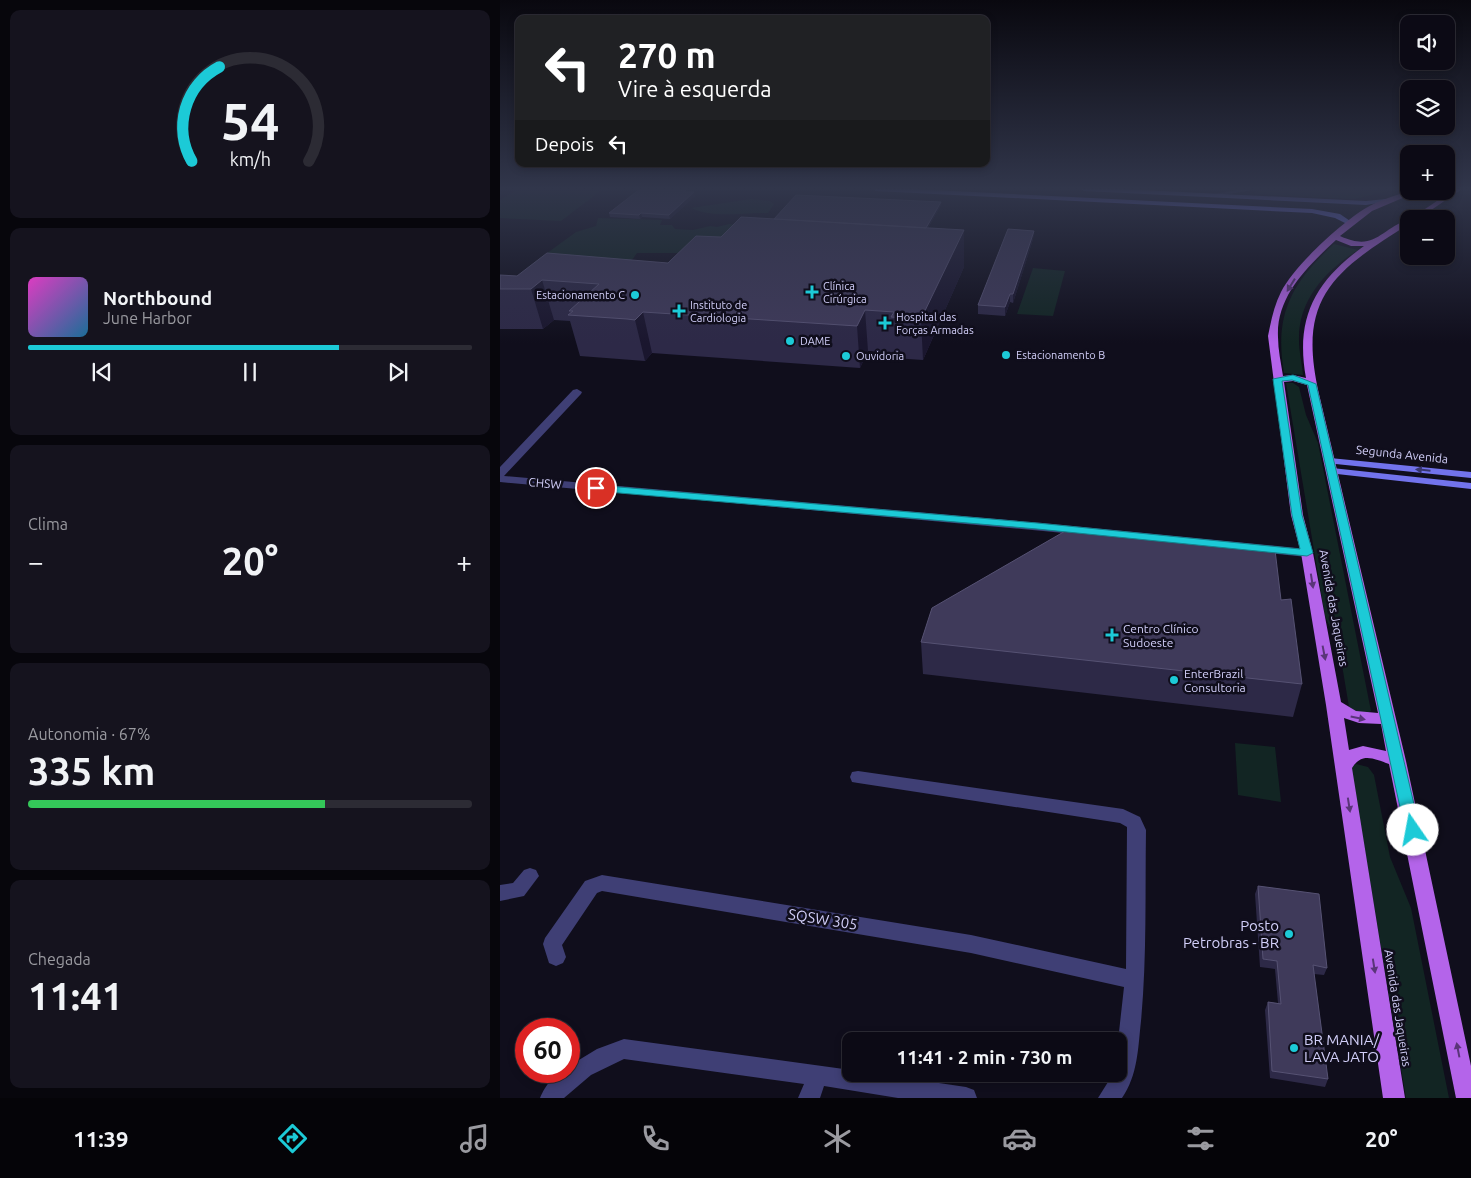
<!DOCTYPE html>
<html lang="pt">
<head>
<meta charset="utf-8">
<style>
	:root { --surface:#0c0a15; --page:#15131e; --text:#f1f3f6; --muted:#9a9aa0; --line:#2c2b34; --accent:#1ccad7 }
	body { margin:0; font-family:Ubuntu,sans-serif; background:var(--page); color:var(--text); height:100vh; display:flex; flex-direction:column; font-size:19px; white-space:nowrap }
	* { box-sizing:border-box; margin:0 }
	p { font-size:16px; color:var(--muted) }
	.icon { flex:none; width:28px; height:28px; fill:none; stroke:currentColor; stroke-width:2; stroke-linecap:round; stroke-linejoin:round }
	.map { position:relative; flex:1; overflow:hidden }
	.side { display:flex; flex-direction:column; gap:10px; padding:10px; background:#07060c; width:500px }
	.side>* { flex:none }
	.top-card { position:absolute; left:15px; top:15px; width:475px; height:152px; border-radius:10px; box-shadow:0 2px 8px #0003,0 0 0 1px var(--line); background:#202124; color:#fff; overflow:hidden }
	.buttons { position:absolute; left:900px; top:15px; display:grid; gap:10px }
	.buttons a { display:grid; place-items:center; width:55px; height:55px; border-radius:10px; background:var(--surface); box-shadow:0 2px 8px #0003,0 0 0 1px var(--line); font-size:25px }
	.speed { position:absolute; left:15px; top:1018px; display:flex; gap:10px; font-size:25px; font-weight:700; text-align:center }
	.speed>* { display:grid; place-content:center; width:65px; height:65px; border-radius:50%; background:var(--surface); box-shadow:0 2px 8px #0003,0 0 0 1px var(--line); line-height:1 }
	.speed .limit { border:8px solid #d22; background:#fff; color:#111 }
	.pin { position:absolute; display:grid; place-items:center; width:42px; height:42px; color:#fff; margin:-21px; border:2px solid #fff; border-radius:50%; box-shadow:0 1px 5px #0007 }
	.me { position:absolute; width:55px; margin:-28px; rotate:348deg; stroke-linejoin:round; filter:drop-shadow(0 0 4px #0008) }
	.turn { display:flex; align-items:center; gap:18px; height:105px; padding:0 20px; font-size:22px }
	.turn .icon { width:65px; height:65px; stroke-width:2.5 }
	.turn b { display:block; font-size:35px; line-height:42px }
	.then { display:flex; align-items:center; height:48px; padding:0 20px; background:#0003; gap:10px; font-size:19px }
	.big { font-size:38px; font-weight:700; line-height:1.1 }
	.side .widget { flex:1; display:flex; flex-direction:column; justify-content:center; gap:8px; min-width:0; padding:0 18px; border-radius:10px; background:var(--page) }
	.side .dial { align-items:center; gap:0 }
	.dial svg { height:130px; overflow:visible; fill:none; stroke:var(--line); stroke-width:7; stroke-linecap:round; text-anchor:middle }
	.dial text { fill:var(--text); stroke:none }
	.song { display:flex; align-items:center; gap:15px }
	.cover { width:60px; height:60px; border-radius:8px; background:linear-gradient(135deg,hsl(310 70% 55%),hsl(200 70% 35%)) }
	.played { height:5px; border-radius:2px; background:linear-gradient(90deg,var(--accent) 70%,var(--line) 70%) }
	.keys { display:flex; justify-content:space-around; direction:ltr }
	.heat { display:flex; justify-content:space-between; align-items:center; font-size:28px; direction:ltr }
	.charge { height:8px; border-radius:4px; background:linear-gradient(90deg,#34c759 67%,var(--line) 0) }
	.trip { position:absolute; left:342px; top:1032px; width:285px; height:50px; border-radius:10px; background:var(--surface); box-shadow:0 2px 8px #0003,0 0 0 1px var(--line); font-weight:700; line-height:50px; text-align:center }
	.tab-bar { display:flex; height:80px; justify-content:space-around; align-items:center; background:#050408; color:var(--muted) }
	.tab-bar .icon { width:35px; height:35px }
	.tab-bar .selected { color:var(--accent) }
	.tab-bar b { font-size:22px; color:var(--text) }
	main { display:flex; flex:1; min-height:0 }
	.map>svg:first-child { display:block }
	.green { fill:#122523 }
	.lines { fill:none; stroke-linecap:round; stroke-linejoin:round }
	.street { fill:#3f3f75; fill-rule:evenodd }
	.secondary { fill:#7273ec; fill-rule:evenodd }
	.primary { fill:#b464ea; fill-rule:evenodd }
	.wall { fill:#2d2947 }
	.shaded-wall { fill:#1a162e }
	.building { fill:#3f3a5a; stroke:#565273 }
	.oneway { fill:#5a3579 }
	.oneway2 { fill:#37366f }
	.route { fill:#1ccad7; stroke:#12838c }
	.poi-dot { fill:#1ccad7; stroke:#100e1c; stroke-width:2 }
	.labels { text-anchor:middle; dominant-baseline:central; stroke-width:5; stroke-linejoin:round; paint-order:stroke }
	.far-poi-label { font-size:11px; fill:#d2cff9; stroke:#100e1c; text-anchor:start }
	.street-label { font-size:12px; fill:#d2cff9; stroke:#100e1c }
	.poi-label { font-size:12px; fill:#d2cff9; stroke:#100e1c; text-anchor:start }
	.near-street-label { font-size:15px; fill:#d2cff9; stroke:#100e1c }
	.near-poi-label { font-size:15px; fill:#d2cff9; stroke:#100e1c; text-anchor:end }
</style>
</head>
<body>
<main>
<section class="side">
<div class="widget dial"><svg viewBox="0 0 100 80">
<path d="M14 69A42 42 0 1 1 86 69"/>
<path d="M14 69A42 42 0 0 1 31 11" stroke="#1ccad7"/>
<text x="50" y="56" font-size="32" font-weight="700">54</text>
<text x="50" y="72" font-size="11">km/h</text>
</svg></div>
<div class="widget">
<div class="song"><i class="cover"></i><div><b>Northbound</b><p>June Harbor</p></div></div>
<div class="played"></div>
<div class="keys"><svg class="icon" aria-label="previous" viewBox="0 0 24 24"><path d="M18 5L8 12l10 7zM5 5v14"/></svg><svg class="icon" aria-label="pause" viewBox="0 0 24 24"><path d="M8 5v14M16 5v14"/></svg><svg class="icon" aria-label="next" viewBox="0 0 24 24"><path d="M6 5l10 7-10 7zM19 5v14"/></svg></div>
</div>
<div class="widget"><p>Clima</p>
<div class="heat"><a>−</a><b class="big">20°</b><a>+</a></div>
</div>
<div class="widget"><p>Autonomia · 67%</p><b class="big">335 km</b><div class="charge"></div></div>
<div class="widget"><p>Chegada</p><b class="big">11:41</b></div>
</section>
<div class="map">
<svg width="971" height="1098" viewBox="0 0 971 1098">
	<rect width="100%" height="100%" fill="#100e1c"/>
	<path class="green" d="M18 189H103L61 221 0 218V200Z
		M770 189H897L854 199 756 194 754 192Z
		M251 199 270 201 274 204 268 213C244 212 214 219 191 208Z
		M98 218 162 220 160 225H172L175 229 193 230 210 226 217 227 229 224 254 227 184 253H137L132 260 125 263 34 269 28 267 76 232 96 226Z
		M834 244 858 250C826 270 798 300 799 340 799 352 802 363 803 375L784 373C774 315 791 283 834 244Z
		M533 268 565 271 553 316 517 314Z
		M786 383H793L799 387 806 415 818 443 871 711 862 716 849 707 839 647 825 616Z
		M735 743 775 747 781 802 738 795Z
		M856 764 868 767 874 775 890 857 911 908 949 1098H906L851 767Z"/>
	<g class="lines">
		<path class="street" d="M742 189H758L712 197 709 195Z
			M77 389 82 392 81 394 4 476 543 523 807 549 813 553 807 557 543 531 0 482V467L73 390Z
			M358 771 623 809 640 817 646 830C645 894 647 958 641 1021 638 1048 638 1075 622 1098H598L613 1074H619L618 1041 624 987 471 953 102 891 97 893 62 945 66 957 63 963 56 966 49 963 43 944 45 938 85 881 102 875 471 935 626 969 627 827 620 823 358 783 352 782 350 777 352 772Z
			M30 868 36 870 39 876 24 896 0 901V885L13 883 24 870Z
			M124 1039 351 1070V1074H378L466 1087 474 1090 477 1098H398L324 1086 320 1098H298L304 1084 124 1059 91 1075 64 1098H40C45 1086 55 1071 69 1071V1066L97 1049Z"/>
		<path class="secondary" d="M373 189H413L812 209 840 214 853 223 849 225 835 218 812 213 376 191Z
			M581 189H622L866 201 886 199 889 201 866 205 584 191Z
			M830 458 971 472V478L826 463 824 461 826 459Z
			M832 468 971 483V489L828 473 826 471 828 469Z"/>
		<path class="primary" d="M955 189H962L918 219H910Z
			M909 191H919L872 211 840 236C875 252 879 230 909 219V224C832 272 797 299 819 394L906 761 971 1066V1098H956L889 764C874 759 862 752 852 768L905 1098H883L826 705 801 553 791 515 768 336C771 321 774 306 781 292 794 266 841 223 866 208 879 200 894 196 909 191ZM836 240 851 246H864C815 281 795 318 806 378L793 375 783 376C781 363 778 350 778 337 776 296 808 266 836 240ZM793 381 807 385 878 713 856 711 841 702 813 553 803 515 784 382ZM844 718 859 723 881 724 886 751 863 746 849 750Z"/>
	</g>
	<path class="wall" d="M186 190V192L195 196 170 219 142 217 140 219 110 217 109 213Z
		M441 205 428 228 464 230V267L423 360 393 358V353L368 351 360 368 152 353 145 361 80 356 70 321 54 320 43 329H0V275L17 276 168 263 221 237 274 219Z
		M534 231 533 239 513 303 510 302 505 316 478 314V305Z
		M781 600 802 684 793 717 423 674 421 642Z
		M758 886 827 968 824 975 814 974 828 1079 825 1087 770 1078 765 1010 768 1002 778 1003 775 969 760 967 755 894Z"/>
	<path class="shaded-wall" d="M194 192 195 196 170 219 169 215Z
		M441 202V205L425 233V230Z
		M141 213 142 217 140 219 139 215Z
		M464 230V267L423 360 421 319Z
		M534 231 533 239 513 303V294Z
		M42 280 54 320 43 329 31 289Z
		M510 294V302L505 316V307Z
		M365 310 368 351 360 368 357 326Z
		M143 312 152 353 145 361 135 320Z"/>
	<path class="building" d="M140 189H170L186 190 183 192H194L169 215 141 213 139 215 109 213Z
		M296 195 441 202 426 228 274 219Z
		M241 217 464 230 421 319 391 317 394 312 365 310 357 326 143 312 135 320 127 319 68 315 73 311H69L99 284 42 280 31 289H0V275L17 276 47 253 168 263 196 236 221 237Z
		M508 229 534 231 513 294H510L505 307 478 305Z
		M567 530 775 550 781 600 791 599 802 684 421 642 432 608Z
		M758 886 819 894 827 968 813 965 828 1079 772 1071 768 1002 781 1004 777 961 763 959Z"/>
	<defs><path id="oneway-solid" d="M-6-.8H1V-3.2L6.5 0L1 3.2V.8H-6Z" transform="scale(1.25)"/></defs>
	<g class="oneway">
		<use href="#oneway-solid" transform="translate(791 285) rotate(122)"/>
		<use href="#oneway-solid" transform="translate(812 581) rotate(81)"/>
		<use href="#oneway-solid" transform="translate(824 653) rotate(79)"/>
		<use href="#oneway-solid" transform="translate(858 718) rotate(12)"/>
		<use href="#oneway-solid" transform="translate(849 805) rotate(81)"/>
		<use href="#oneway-solid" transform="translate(874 966) rotate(81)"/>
		<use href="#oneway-solid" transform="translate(958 1050) rotate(-101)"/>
	</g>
	<use class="oneway2" href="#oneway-solid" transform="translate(923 470) rotate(-174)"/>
	<linearGradient id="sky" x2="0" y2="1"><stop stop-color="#09080f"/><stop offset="0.55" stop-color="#31364b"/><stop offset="1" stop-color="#31364b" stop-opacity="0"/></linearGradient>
	<rect width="971" height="343" fill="url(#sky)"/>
	<path class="route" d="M793 375 816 384 920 830 918 835 913 837 907 835 905 830 808 385 792 380 782 381 802 515 813 553 807 556 537 529 96 491 91 488 96 485 537 523 800 549 792 515 773 379Z"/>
	<g class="poi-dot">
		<path d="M309.5 284.5h5v5h5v5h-5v5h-5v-5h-5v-5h5z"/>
		<circle cx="135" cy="295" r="5"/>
		<path d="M176.5 303.5h5v5h5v5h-5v5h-5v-5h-5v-5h5z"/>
		<path d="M382.5 315.5h5v5h5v5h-5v5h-5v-5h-5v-5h5z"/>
		<circle cx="290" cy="341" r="5"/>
		<circle cx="506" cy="355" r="5"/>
		<circle cx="346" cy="356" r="5"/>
		<path d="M609.5 627.5h5v5h5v5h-5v5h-5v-5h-5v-5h5z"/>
		<circle cx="674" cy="680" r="5"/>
		<circle cx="789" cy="934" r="5"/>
		<circle cx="794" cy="1048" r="5"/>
	</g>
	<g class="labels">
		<g class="far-poi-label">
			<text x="323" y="286">Clínica<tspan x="323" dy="13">Cirúrgica</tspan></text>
			<text x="125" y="295" text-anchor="end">Estacionamento C</text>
			<text x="190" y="305">Instituto de<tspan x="190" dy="13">Cardiologia</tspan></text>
			<text x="396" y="317">Hospital das<tspan x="396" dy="13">Forças Armadas</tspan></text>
			<text x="300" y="341">DAME</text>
			<text x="516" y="355">Estacionamento B</text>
			<text x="356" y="356">Ouvidoria</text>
		</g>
		<g class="street-label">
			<text transform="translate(902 454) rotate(6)">Segunda Avenida</text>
			<text transform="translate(45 483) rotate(5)">CHSW</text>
			<text transform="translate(834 608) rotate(80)">Avenida das Jaqueiras</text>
			<text transform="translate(898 1008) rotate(81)">Avenida das Jaqueiras</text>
		</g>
		<g class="poi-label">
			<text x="623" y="628">Centro Clínico<tspan x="623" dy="14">Sudoeste</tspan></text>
			<text x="684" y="673">EnterBrazil<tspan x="684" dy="14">Consultoria</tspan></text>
		</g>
		<g class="near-street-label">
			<text transform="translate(323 919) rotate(9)">SQSW 305</text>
		</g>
		<g class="near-poi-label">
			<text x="779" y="925">Posto<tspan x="779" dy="17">Petrobras - BR</tspan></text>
			<text x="804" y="1039" text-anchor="start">BR MANIA/<tspan x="804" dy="17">LAVA JATO</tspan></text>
		</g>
	</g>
</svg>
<div class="buttons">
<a><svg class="icon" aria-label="sound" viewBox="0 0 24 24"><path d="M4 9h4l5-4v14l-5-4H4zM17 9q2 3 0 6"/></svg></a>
<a><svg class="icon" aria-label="layers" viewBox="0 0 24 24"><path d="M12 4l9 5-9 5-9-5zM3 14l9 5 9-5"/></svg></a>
<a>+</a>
<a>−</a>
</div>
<div class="speed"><div class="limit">60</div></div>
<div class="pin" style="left:96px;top:488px;background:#d93025"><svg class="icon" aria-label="arrive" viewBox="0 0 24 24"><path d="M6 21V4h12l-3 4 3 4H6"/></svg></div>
<svg class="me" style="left:913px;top:830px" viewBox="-20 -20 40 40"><circle r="19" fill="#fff"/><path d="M0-13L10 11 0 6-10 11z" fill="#1ccad7"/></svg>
<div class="trip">11:41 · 2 min · 730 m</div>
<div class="top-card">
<div class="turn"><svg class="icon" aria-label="left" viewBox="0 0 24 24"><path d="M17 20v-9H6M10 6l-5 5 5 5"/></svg><div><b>270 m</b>Vire à esquerda</div></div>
<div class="then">Depois<svg class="icon" aria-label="left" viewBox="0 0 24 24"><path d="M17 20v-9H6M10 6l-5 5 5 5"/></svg></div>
</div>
</div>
</main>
<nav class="tab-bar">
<b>11:39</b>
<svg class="icon selected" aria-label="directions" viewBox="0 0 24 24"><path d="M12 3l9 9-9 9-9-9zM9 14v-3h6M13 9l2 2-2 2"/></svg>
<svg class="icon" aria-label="music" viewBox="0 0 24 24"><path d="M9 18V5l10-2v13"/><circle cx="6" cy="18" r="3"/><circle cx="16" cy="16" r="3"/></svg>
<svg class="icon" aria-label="phone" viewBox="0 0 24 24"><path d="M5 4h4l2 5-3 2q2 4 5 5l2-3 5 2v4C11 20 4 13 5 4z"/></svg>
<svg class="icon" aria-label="climate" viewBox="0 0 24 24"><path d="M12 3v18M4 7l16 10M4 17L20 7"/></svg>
<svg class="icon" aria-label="car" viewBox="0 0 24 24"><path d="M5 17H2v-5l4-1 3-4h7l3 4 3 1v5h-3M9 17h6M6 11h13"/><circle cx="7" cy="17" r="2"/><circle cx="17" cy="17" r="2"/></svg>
<svg class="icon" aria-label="filters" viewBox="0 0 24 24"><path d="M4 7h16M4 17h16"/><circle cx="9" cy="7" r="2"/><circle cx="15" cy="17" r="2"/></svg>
<b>20°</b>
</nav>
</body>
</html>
